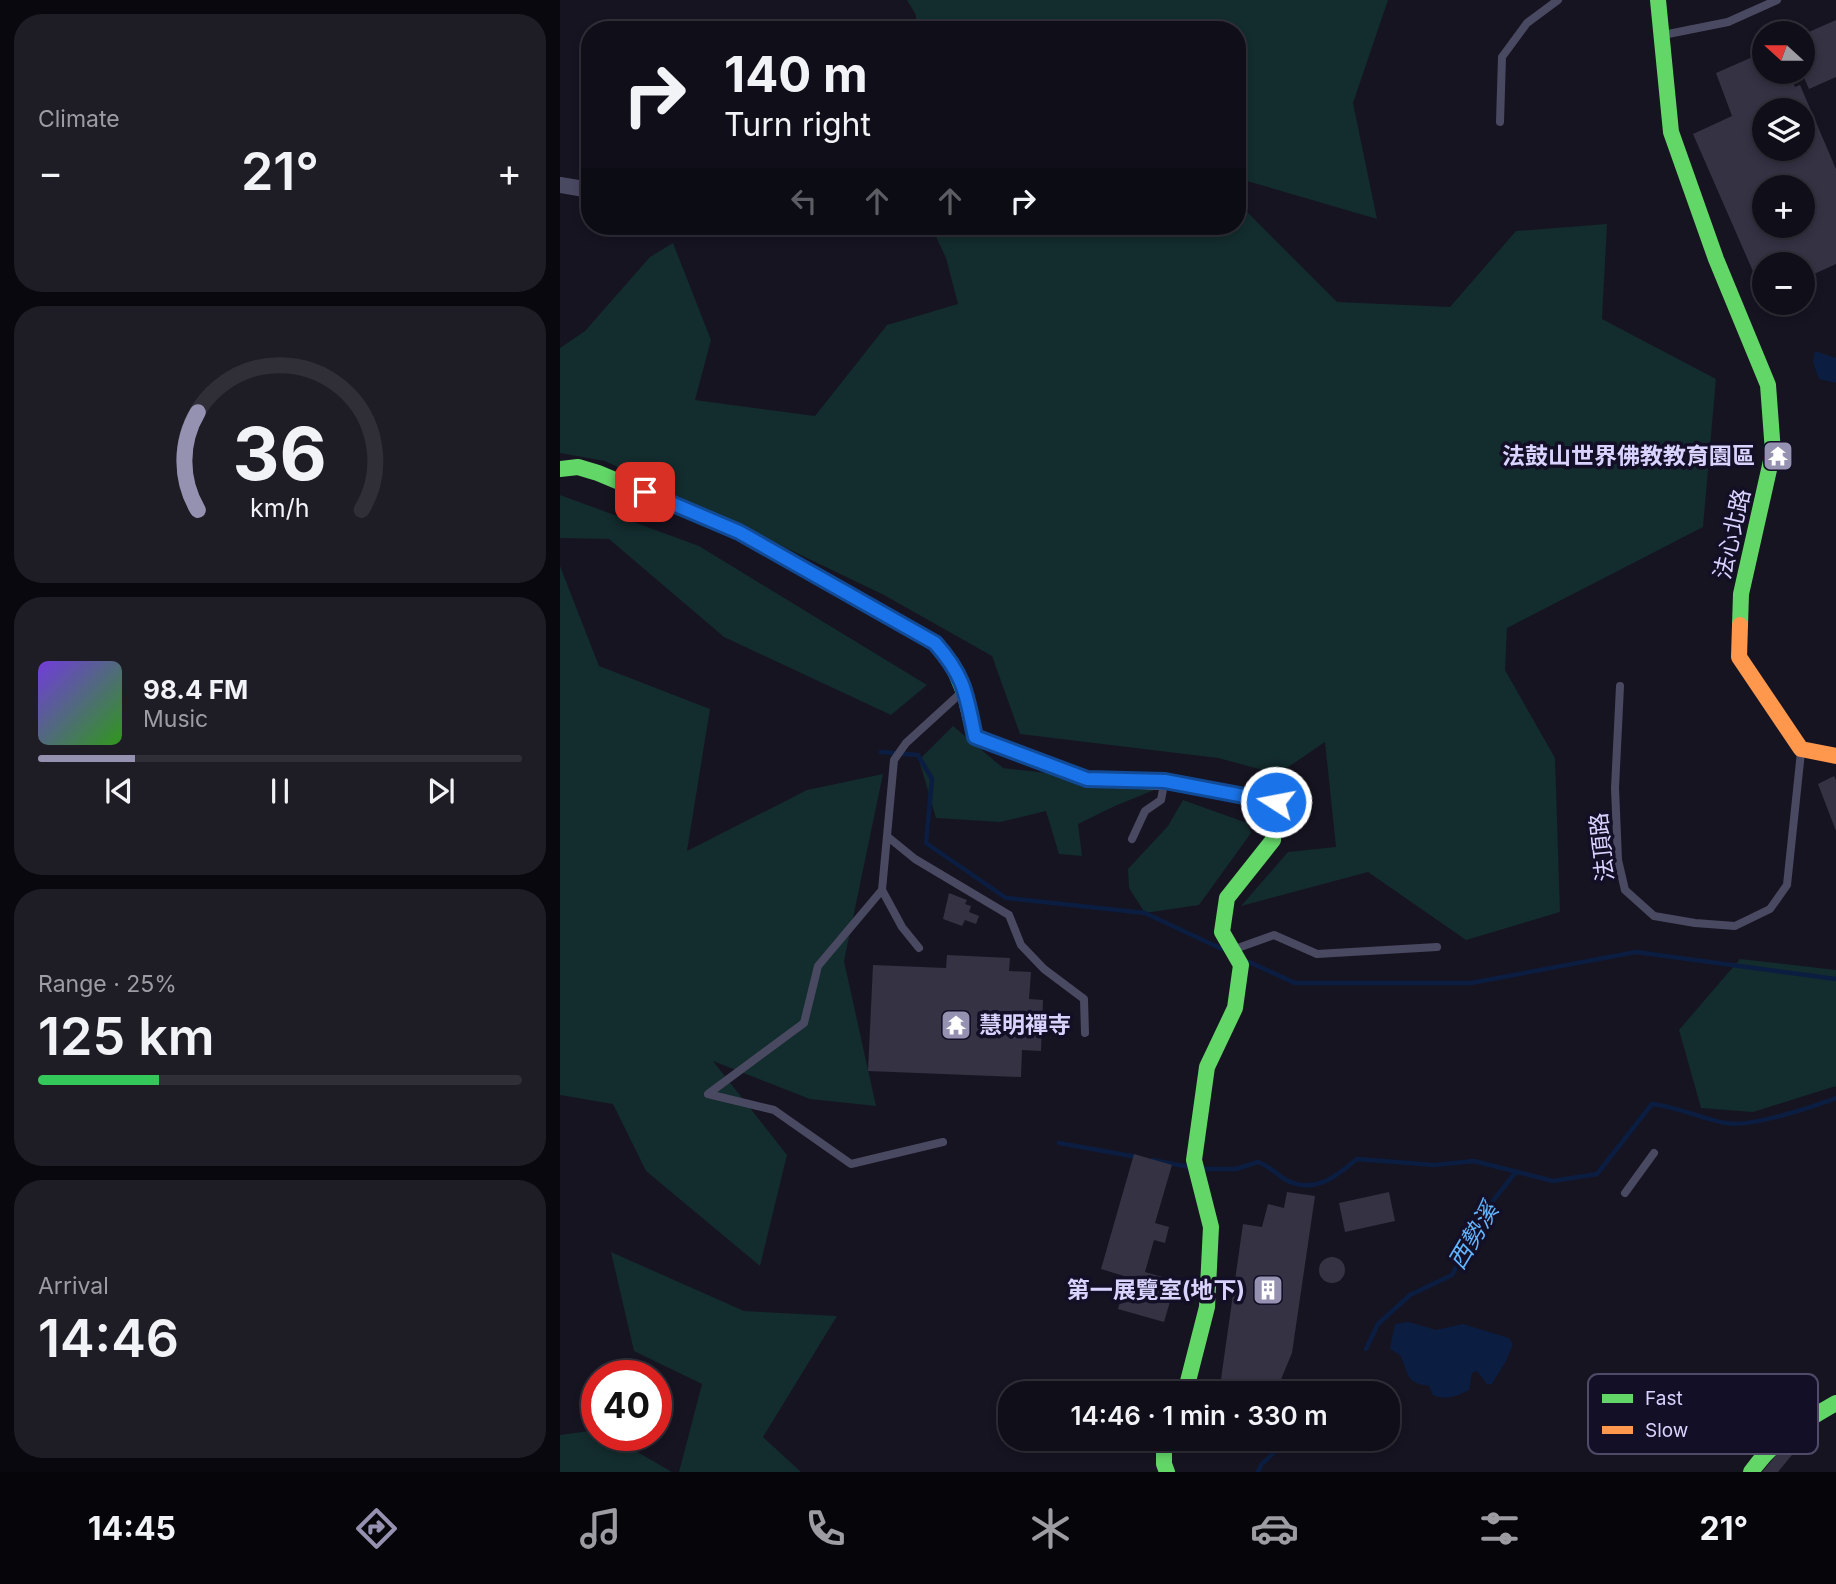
<!DOCTYPE html>
<html lang="en">
<head>
<meta charset="utf-8">
<style>
	:root { --surface:#100f19; --page:#1e1d26; --text:#f1f3f6; --muted:#9c9ca2; --line:#302f38; --accent:#9591b1 }
	body { margin:0; font-family:Inter,"Noto Sans TC",sans-serif; background:var(--page); color:var(--text); height:100vh; display:flex; flex-direction:column; font-size:26px; white-space:nowrap }
	* { box-sizing:border-box; margin:0 }
	p { font-size:23px; color:var(--muted) }
	.icon { flex:none; width:38px; height:38px; fill:none; stroke:currentColor; stroke-width:2; stroke-linecap:round; stroke-linejoin:round }
	.map { position:relative; flex:1; overflow:hidden }
	.sheet { display:flex; flex-direction:column; gap:14px; padding:14px; background:#09080e; width:560px }
	.sheet>* { flex:none }
	.hud { position:absolute; left:21px; top:21px; width:665px; height:214px; border-radius:28px; box-shadow:0 4px 10px #0003,0 0 0 2px var(--line); background:#100f19; color:var(--text); overflow:hidden }
	.needle { width:46px; rotate:291deg }
	.tools { position:absolute; left:1192px; top:21px; display:grid; gap:14px }
	.tools a { display:grid; place-items:center; width:63px; height:63px; border-radius:50%; background:var(--surface); box-shadow:0 4px 10px #0003,0 0 0 2px var(--line); font-size:35px }
	.speed { position:absolute; left:21px; top:1360px; display:flex; gap:14px; font-size:35px; font-weight:700; text-align:center }
	.speed>* { display:grid; place-content:center; width:91px; height:91px; border-radius:50%; background:var(--surface); box-shadow:0 4px 10px #0003,0 0 0 2px var(--line); line-height:1 }
	.speed .limit { border:10px solid #d22; background:#fff; color:#111 }
	.pin { position:absolute; display:grid; place-items:center; width:60px; height:60px; color:#fff; margin:-30px; border-radius:14px; box-shadow:0 4px 10px #0006 }
	.me { position:absolute; width:77px; margin:-38px; rotate:281deg; stroke-linejoin:round; filter:drop-shadow(0 0 5px #0008) }
	.turn { display:flex; align-items:center; gap:24px; height:147px; padding:0 28px; font-size:32px }
	.turn .icon { width:91px; height:91px; stroke-width:2.5 }
	.turn b { display:block; font-size:49px; line-height:60px }
	.lanes { display:flex; align-items:center; height:66px; padding:0 28px; background:#0003; justify-content:center; gap:35px; direction:ltr }
	.lanes .off { opacity:.35 }
	.big { font-size:52px; font-weight:600; line-height:1.1 }
	.sheet .card { flex:1; display:flex; flex-direction:column; justify-content:center; gap:10px; min-width:0; padding:0 24px; border-radius:28px; background:var(--page) }
	.sheet .dial { align-items:center; gap:0 }
	.dial svg { height:182px; overflow:visible; fill:none; stroke:var(--line); stroke-width:7; stroke-linecap:round; text-anchor:middle }
	.dial text { fill:var(--text); stroke:none }
	.song { display:flex; align-items:center; gap:21px }
	.cover { width:84px; height:84px; border-radius:10px; background:linear-gradient(135deg,hsl(260 70% 55%),hsl(110 70% 35%)) }
	.played { height:7px; border-radius:4px; background:linear-gradient(90deg,var(--accent) 20%,var(--line) 20%) }
	.keys { display:flex; justify-content:space-around; direction:ltr }
	.heat { display:flex; justify-content:space-between; align-items:center; font-size:38px; direction:ltr }
	.charge { height:10px; border-radius:5px; background:linear-gradient(90deg,#34c759 25%,var(--line) 0) }
	.trip { position:absolute; left:438px; top:1381px; width:402px; height:70px; border-radius:28px; background:var(--surface); box-shadow:0 4px 10px #0003,0 0 0 2px var(--line); font-weight:600; line-height:70px; text-align:center }
	.tabs { display:flex; height:112px; justify-content:space-around; align-items:center; background:#06060a; color:var(--muted) }
	.tabs .icon { width:49px; height:49px }
	.tabs .current { color:var(--accent) }
	.tabs b { font-size:32px; color:var(--text) }
	main { display:flex; flex:1; min-height:0 }
	.map>svg:first-child { display:block }
	.green { fill:#132c2d }
	.water { fill:#0b1e41 }
	.lines { fill:none; stroke-linecap:round; stroke-linejoin:round }
	.stream { stroke:#0b1e41; stroke-width:4.5 }
	.building { fill:#343243; fill-rule:evenodd }
	.lane { stroke:#4a4962; stroke-width:8 }
	.street { stroke:#4a4962; stroke-width:16 }
	.fast { stroke:#63d668; stroke-width:16 }
	.slow { stroke:#ff974d; stroke-width:16 }
	.route-casing { stroke:#114b97; stroke-width:18 }
	.route { stroke:#1a73e8; stroke-width:12 }
	.labels { text-anchor:middle; dominant-baseline:central; stroke-width:7; stroke-linejoin:round; paint-order:stroke }
	.poi-label { font-size:23px; font-weight:bold; fill:#d9d4ff; stroke:#130f26; text-anchor:end }
	.street-label { font-size:23px; fill:#d9d4ff; stroke:#130f26 }
	.water-label { font-size:24px; font-style:italic; fill:#62b6ff; stroke:#130f26 }
	.key { fill:#130f26; stroke:#4e4a67; stroke-width:2 }
	.key-label { font-size:19px; fill:#d9d4ff }
</style>
</head>
<body>
<main>
<section class="sheet">
<div class="card"><p>Climate</p>
<div class="heat"><a>−</a><b class="big">21°</b><a>+</a></div>
</div>
<div class="card dial"><svg viewBox="0 0 100 80">
<path d="M14 69A42 42 0 1 1 86 69"/>
<path d="M14 69A42 42 0 0 1 14 26" stroke="#9591b1"/>
<text x="50" y="56" font-size="32" font-weight="700">36</text>
<text x="50" y="72" font-size="11">km/h</text>
</svg></div>
<div class="card">
<div class="song"><i class="cover"></i><div><b>98.4 FM</b><p>Music</p></div></div>
<div class="played"></div>
<div class="keys"><svg class="icon" aria-label="previous" viewBox="0 0 24 24"><path d="M18 5L8 12l10 7zM5 5v14"/></svg><svg class="icon" aria-label="pause" viewBox="0 0 24 24"><path d="M8 5v14M16 5v14"/></svg><svg class="icon" aria-label="next" viewBox="0 0 24 24"><path d="M6 5l10 7-10 7zM19 5v14"/></svg></div>
</div>
<div class="card"><p>Range · 25%</p><b class="big">125 km</b><div class="charge"></div></div>
<div class="card"><p>Arrival</p><b class="big">14:46</b></div>
</section>
<div class="map">
<svg width="1276" height="1472" viewBox="0 0 1276 1472">
	<rect width="100%" height="100%" fill="#161421"/>
	<path class="green" d="M347 0H828L793 103 817 219 677 178V30H356V15Z
		M677 202 777 302 890 307 956 231 1047 224 1042 319 1156 379 1143 527 947 628 945 670 995 758 1000 912 906 940 808 872 681 906 728 852 776 847 765 742 718 774 658 758 460 734 432 656 324 595 45 461 0 453V348L25 331 90 257 113 243 151 340 135 400 255 416 327 325 398 304 386 258 371 226H677Z
		M0 495 139 546 367 685 331 715 164 637 49 539 0 538Z
		M0 566 39 666 150 709 127 851 247 790 323 774 284 961 316 1106 250 1099 153 1061 227 1155 200 1266 86 1171 53 1104 0 1095Z
		M393 726 443 768 604 786 555 806 518 824 522 856 499 854 486 811 440 822 376 818 359 760Z
		M623 800 687 823 691 833 639 905 585 913 569 888 568 869 608 826Z
		M1180 959 1276 970V1086L1193 1112 1141 1108 1119 1030Z
		M51 1252 184 1311 277 1316 203 1437 241 1472H119L142 1384 74 1351Z
		M37 1430V1435H48L112 1472H0V1435Z"/>
	<path class="water" d="M1255 351 1276 358V383L1259 379 1253 362Z
		M849 1322 876 1330 903 1324 949 1338 953 1344 946 1361 932 1384H927L917 1371 912 1373 909 1390C897 1396 887 1401 873 1395L869 1386C845 1383 849 1374 840 1355L830 1349 835 1324Z"/>
	<g class="lines">
		<path class="stream" d="M321 752 358 755 372 779 366 843 446 898 585 913 662 949
			M689 962 735 983H911L1076 952 1276 979
			M499 1143 577 1157
			M593 1160 629 1167
			M644 1169H676L698 1162C712 1167 716 1174 726 1180 755 1195 776 1176 797 1159L874 1165 914 1161 993 1181 1037 1174 1092 1104C1118 1107 1140 1118 1165 1123 1190 1128 1252 1107 1276 1098
			M806 1349 818 1324 850 1295 892 1275 935 1198 956 1172
			M772 1393 777 1386
			M698 1472 701 1465 729 1438"/>
	</g>
	<path class="building" d="M1276 20V77L1249 89 1242 73V35Z
		M1204 52V72H1229L1235 87 1240 85 1276 169V264L1254 274 1251 267 1242 272V264H1204V290L1202 292 1133 134 1172 116 1156 73ZM1204 110H1242V149H1204ZM1204 187H1242V226H1204Z
		M1274 776 1276 780V831L1258 784Z
		M389 893 407 900 405 904 411 906 409 912 419 916 416 924 405 920 402 926 383 919Z
		M387 955 450 958 449 971 471 972 469 999 483 1000 481 1051 462 1050 461 1077 308 1071 313 965 386 968Z
		M574 1154 612 1165 595 1223 609 1227 605 1243 594 1240 585 1272 616 1281 604 1322 558 1309 567 1277 541 1269Z
		M727 1192 755 1196 732 1353 717 1389 720 1393H659L683 1224 702 1227 708 1204 724 1208Z
		M829 1192 835 1221 785 1232 779 1203Z
		M759 1270a13 13 0 1 1 26 0a13 13 0 1 1-26 0Z
		M1241 1426 1250 1433 1218 1472H1202Z"/>
	<g class="lines">
		<path class="lane" d="M1103 35 1168 22 1217 0
			M940 122 942 57 967 23 998 0
			M1060 686 1055 788 1058 860 1065 890 1094 916 1135 923 1175 926 1210 909 1227 885 1241 752
			M328 837 355 859 449 915 461 945 484 969 524 999 525 1033
			M572 839 585 811 601 800 604 784
			M322 890 342 927 359 948
			M675 949 714 935 757 954 877 947
			M383 1142 291 1164 214 1110 148 1094 244 1023 258 966 322 890 334 760 346 743 403 691
			M1065 1193 1094 1153"/>
		<path class="street" d="M0 185 30 190"/>
		<path class="fast" d="M1098 0 1111 132 1156 259 1208 385 1213 452 1181 594 1180 625
			M0 469 18 467 38 473 179 532 375 643 393 666 405 695
			M608 782 716 802 713 840 667 898 662 932 681 965 675 1008 647 1067 634 1160 651 1227 647 1307 625 1393
			M604 1438V1464L607 1472
			M1191 1472C1214 1440 1242 1422 1276 1403"/>
		<path class="slow" d="M1180 625 1179 657 1241 749 1276 756
			M405 695 415 737 527 779 608 782"/>
	</g>
	<g class="lines">
		<g class="route-casing">
			<path id="route" d="M85 492 179 532 375 643C405 677 406 694 415 737L527 779 605 781 716 802"/>
		</g>
		<use href="#route" class="route"/>
	</g>
	<defs>
		<g id="temple-square" transform="scale(1.575)"><rect x="-9" y="-9" width="18" height="18" rx="4" fill="#9591b1" stroke="#130f26"/><path d="M0-6L5-2H3V0L6.5 2.5H4V6H1.5V3h-3V6H-4V2.5H-6.5L-3 0V-2H-5Z" fill="#fff"/></g>
		<g id="building-square" transform="scale(1.575)"><rect x="-9" y="-9" width="18" height="18" rx="4" fill="#9591b1" stroke="#130f26"/><path d="M-4-6H4V6H1V3H-1V6H-4ZM-2.5-4.3h1.7v1.8h-1.7ZM.8-4.3h1.7v1.8H.8ZM-2.5-1h1.7V.8h-1.7ZM.8-1h1.7V.8H.8Z" fill="#fff"/></g>
	</defs>
	<g fill-rule="evenodd">
		<use href="#temple-square" x="1218" y="456"/>
		<use href="#temple-square" x="396" y="1025"/>
		<use href="#building-square" x="708" y="1290"/>
	</g>
	<g class="labels">
		<g class="poi-label">
			<text x="1195" y="456">法鼓山世界佛教教育園區</text>
			<text x="419" y="1025" text-anchor="start">慧明禪寺</text>
			<text x="685" y="1290">第一展覽室(地下)</text>
		</g>
		<g class="street-label">
			<text transform="translate(1172 534) rotate(-77)">法心北路</text>
			<text transform="translate(1042 847) rotate(-96)">法頂路</text>
		</g>
		<g class="water-label">
			<text transform="translate(913 1236) rotate(-59)">西勢溪</text>
		</g>
	</g>
	<rect x="1028" y="1374" width="230" height="80" rx="10" class="key"/>
	<rect x="1042" y="1394" width="31" height="9" fill="#63d668"/>
	<rect x="1042" y="1426" width="31" height="8" fill="#ff974d"/>
	<g class="key-label">
		<text x="1085" y="1405">Fast</text>
		<text x="1085" y="1437">Slow</text>
	</g>
</svg>
<div class="tools">
<a><svg class="needle" viewBox="-14 -14 28 28"><path d="M0-13l5 13h-10z" fill="#e53935"/><path d="M0 13l5-13h-10z" fill="#9c9ca2"/></svg></a>
<a><svg class="icon" aria-label="layers" viewBox="0 0 24 24"><path d="M12 4l9 5-9 5-9-5zM3 14l9 5 9-5"/></svg></a>
<a>+</a>
<a>−</a>
</div>
<div class="speed"><div class="limit">40</div></div>
<div class="pin" style="left:85px;top:492px;background:#d93025"><svg class="icon" aria-label="arrive" viewBox="0 0 24 24"><path d="M6 21V4h12l-3 4 3 4H6"/></svg></div>
<svg class="me" style="left:716px;top:802px" viewBox="-20 -20 40 40"><circle r="17" fill="#1a73e8" stroke="#fff" stroke-width="3"/><path d="M0-11L8 9 0 5-8 9z" fill="#fff"/></svg>
<div class="trip">14:46 · 1 min · 330 m</div>
<div class="hud">
<div class="turn"><svg class="icon" aria-label="right" viewBox="0 0 24 24"><path d="M7 20v-9h11M14 6l5 5-5 5"/></svg><div><b>140 m</b>Turn right</div></div>
<div class="lanes"><svg class="icon off" aria-label="left" viewBox="0 0 24 24"><path d="M17 20v-9H6M10 6l-5 5 5 5"/></svg><svg class="icon off" aria-label="ahead" viewBox="0 0 24 24"><path d="M12 20V5M6 11l6-6 6 6"/></svg><svg class="icon off" aria-label="ahead" viewBox="0 0 24 24"><path d="M12 20V5M6 11l6-6 6 6"/></svg><svg class="icon" aria-label="right" viewBox="0 0 24 24"><path d="M7 20v-9h11M14 6l5 5-5 5"/></svg></div>
</div>
</div>
</main>
<nav class="tabs">
<b>14:45</b>
<svg class="icon current" aria-label="directions" viewBox="0 0 24 24"><path d="M12 3l9 9-9 9-9-9zM9 14v-3h6M13 9l2 2-2 2"/></svg>
<svg class="icon" aria-label="music" viewBox="0 0 24 24"><path d="M9 18V5l10-2v13"/><circle cx="6" cy="18" r="3"/><circle cx="16" cy="16" r="3"/></svg>
<svg class="icon" aria-label="phone" viewBox="0 0 24 24"><path d="M5 4h4l2 5-3 2q2 4 5 5l2-3 5 2v4C11 20 4 13 5 4z"/></svg>
<svg class="icon" aria-label="climate" viewBox="0 0 24 24"><path d="M12 3v18M4 7l16 10M4 17L20 7"/></svg>
<svg class="icon" aria-label="car" viewBox="0 0 24 24"><path d="M5 17H2v-5l4-1 3-4h7l3 4 3 1v5h-3M9 17h6M6 11h13"/><circle cx="7" cy="17" r="2"/><circle cx="17" cy="17" r="2"/></svg>
<svg class="icon" aria-label="filters" viewBox="0 0 24 24"><path d="M4 7h16M4 17h16"/><circle cx="9" cy="7" r="2"/><circle cx="15" cy="17" r="2"/></svg>
<b>21°</b>
</nav>
</body>
</html>
